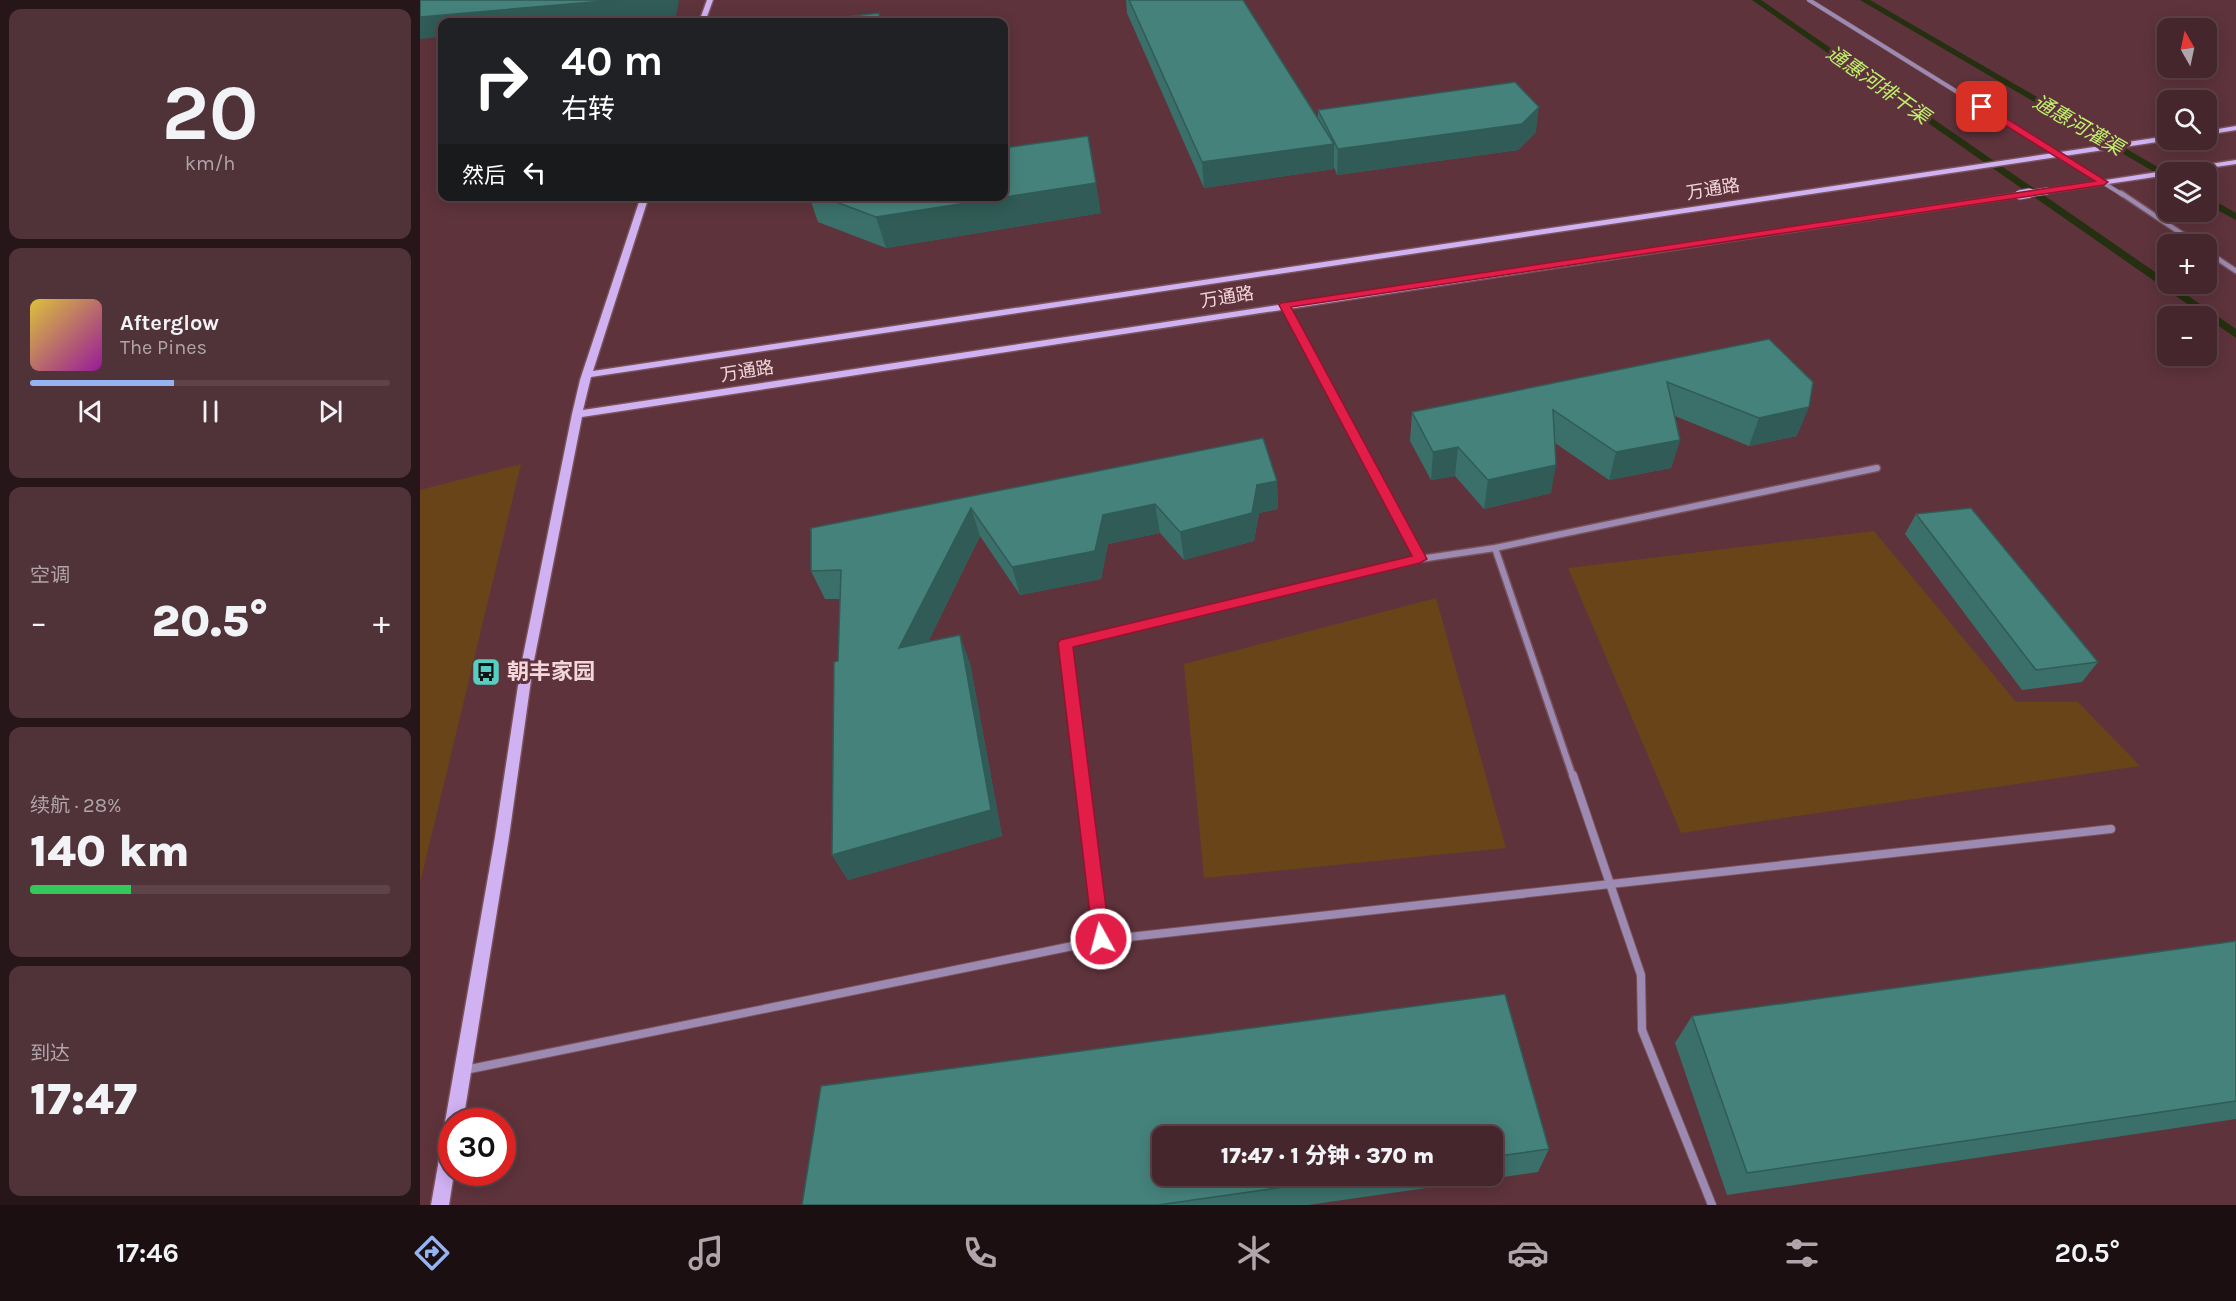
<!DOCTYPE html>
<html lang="zh">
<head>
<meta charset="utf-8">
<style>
	:root { --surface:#46262d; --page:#503239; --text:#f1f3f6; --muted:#b0a5aa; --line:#5e4349; --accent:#95b2f1 }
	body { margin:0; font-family:Karla,"Noto Sans SC",sans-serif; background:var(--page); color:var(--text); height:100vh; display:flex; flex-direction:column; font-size:22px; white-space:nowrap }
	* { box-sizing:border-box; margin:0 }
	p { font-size:20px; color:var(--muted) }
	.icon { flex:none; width:33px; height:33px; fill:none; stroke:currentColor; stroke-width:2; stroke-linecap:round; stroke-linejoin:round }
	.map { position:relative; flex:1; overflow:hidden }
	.details { display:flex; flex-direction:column; gap:9px; padding:9px; background:#261519; width:420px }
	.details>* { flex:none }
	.guide { position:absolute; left:18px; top:18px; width:570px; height:183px; border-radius:12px; box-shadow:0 3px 15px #0003,0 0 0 2px var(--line); background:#202124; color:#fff; overflow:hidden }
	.needle { width:39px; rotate:351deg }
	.tools { position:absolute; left:1737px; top:18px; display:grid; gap:12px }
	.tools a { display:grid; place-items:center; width:60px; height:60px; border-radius:12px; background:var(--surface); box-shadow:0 3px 15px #0003,0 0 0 2px var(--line); font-size:30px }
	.speed { position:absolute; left:18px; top:1108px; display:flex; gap:12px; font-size:30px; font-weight:700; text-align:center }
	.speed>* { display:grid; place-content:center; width:78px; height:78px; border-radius:50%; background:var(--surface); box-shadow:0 3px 15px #0003,0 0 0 2px var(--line); line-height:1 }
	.speed .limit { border:9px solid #d22; background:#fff; color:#111 }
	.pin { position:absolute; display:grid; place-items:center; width:51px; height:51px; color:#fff; margin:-26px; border-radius:12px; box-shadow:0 3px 9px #0006 }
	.me { position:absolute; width:66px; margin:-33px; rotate:353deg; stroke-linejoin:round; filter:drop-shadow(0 0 4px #0008) }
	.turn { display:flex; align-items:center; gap:21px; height:126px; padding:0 24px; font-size:27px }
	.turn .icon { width:78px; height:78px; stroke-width:2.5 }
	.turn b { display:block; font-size:42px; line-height:51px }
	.then { display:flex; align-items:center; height:57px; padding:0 24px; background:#0003; gap:12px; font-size:22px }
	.big { font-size:45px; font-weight:800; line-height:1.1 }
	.details .tile { flex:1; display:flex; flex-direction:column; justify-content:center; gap:9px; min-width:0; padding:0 21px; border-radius:12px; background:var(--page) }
	.details .dial { align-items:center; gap:0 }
	.dial b { font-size:78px; line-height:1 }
	.song { display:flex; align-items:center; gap:18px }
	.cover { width:72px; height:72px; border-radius:9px; background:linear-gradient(135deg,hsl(50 70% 55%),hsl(300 70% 35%)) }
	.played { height:6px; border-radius:3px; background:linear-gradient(90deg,var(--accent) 40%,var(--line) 40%) }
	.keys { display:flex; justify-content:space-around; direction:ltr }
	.heat { display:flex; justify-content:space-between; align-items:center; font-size:33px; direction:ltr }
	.charge { height:9px; border-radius:4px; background:linear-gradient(90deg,#34c759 28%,var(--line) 0) }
	.trip { position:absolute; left:732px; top:1126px; width:351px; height:60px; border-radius:12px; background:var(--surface); box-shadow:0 3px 15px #0003,0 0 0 2px var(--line); font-weight:800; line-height:60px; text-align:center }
	.menu { display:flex; height:96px; justify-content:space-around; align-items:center; background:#1c0f12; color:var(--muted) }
	.menu .icon { width:42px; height:42px }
	.menu .selected { color:var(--accent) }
	.menu b { font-size:27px; color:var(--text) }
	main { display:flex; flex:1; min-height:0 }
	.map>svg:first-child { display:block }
	.green { fill:#694419 }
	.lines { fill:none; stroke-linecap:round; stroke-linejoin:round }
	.stream { fill:#24300f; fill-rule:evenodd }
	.street-far3-casing { stroke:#795159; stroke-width:5 }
	.street-far2-casing { stroke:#795159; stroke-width:7 }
	.street-far1-casing { stroke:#795159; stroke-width:9 }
	.street-casing { stroke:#795159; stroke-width:10 }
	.secondary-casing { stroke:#795159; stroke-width:3 }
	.street-far3 { stroke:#9d8ab2; stroke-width:4 }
	.street-far2 { stroke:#9d8ab2; stroke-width:4.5 }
	.street-far1 { stroke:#9d8ab2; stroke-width:6 }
	.street { stroke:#9d8ab2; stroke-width:8 }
	.secondary { fill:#d0b1f2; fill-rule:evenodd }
	.secondary-bridge-far1-casing { stroke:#795159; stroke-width:8; stroke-linecap:butt }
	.secondary-bridge-casing { stroke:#795159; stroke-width:11; stroke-linecap:butt }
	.secondary-bridge-far1 { stroke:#d0b1f2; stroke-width:7 }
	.secondary-bridge { stroke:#d0b1f2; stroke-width:9 }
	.wall { fill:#3b706a; fill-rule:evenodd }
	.shaded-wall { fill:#305b56 }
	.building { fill:#45827b; stroke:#305b56; stroke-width:1.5 }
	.route { fill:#e11d48; stroke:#92132f; stroke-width:1.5 }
	.labels { text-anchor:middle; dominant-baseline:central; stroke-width:6; stroke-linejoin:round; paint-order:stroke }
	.far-street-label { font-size:18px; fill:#f3d7dc; stroke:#5e333c }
	.far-water-label { font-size:20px; font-style:italic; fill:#c0f16c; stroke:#5e333c }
	.poi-label { font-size:22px; font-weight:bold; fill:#f3d7dc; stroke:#5e333c; text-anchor:start }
</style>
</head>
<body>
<main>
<section class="details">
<div class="tile dial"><b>20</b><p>km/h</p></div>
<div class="tile">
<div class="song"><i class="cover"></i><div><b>Afterglow</b><p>The Pines</p></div></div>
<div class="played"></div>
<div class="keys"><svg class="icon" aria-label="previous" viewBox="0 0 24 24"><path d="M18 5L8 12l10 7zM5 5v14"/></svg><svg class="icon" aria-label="pause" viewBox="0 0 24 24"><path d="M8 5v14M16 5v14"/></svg><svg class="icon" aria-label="next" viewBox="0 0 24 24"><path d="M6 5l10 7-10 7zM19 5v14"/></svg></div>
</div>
<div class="tile"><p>空调</p>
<div class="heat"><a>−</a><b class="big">20.5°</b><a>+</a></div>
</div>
<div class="tile"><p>续航 · 28%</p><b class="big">140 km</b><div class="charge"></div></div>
<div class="tile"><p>到达</p><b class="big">17:47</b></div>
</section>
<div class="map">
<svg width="1816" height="1205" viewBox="0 0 1816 1205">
	<rect width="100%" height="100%" fill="#5e333c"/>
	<path class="green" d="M101 464 0 883V490Z
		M1454 531 1596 702H1658L1720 766 1261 833 1148 568Z
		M1016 598 1086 848 784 878 764 664Z"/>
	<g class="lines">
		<path class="stream" d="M1332 0H1341L1748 281V284H1751L1816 329V338Z
			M1440 0H1450L1748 173V180Z
			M1786 196 1816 213V220L1786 204Z"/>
		<g class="street-far3-casing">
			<path id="street-far3" d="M1389 0 1703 195"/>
		</g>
		<g class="street-far2-casing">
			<path id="street-far2" d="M1701 193 1777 244
				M1786 251 1816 271
				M864 305 940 448"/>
		</g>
		<g class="street-far1-casing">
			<path id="street-far1" d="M940 446 1000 559 1075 548 1153 777
				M1075 548 1457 468
				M662 777 645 643 1000 559"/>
		</g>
		<g class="street-casing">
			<path id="street" d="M1153 775 1221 975 1222 1030 1292 1205
				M682 940 1691 829
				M45 1070 682 940 662 775"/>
		</g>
		<g class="secondary-casing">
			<path id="secondary" d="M287 0H293L285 22H279Z
				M1816 126V130L1786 135V131Z
				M1748 136V140H1751L171 377 163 410 1599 193 1603 195 1599 197 162 417 113 666 89 837 43 1122H32V1173H34L29 1205H11L23 1137 26 1131 30 1129 25 1122 75 837 101 666 152 414 160 380 221 196H229L173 371Z
				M1816 160V164L1761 172H1748V175L1627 193 1623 191 1627 189Z"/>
		</g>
		<use href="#street-far3" class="street-far3"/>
		<use href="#street-far2" class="street-far2"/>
		<use href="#street-far1" class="street-far1"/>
		<use href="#street" class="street"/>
		<use href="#secondary" class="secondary"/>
		<g class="secondary-bridge-far1-casing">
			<path id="secondary-bridge-far1" d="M1600 195 1627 191"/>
		</g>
		<g class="secondary-bridge-casing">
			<path id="secondary-bridge" d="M1599 195 1610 193"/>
		</g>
		<use href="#secondary-bridge-far1" class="secondary-bridge-far1"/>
		<use href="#secondary-bridge" class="secondary-bridge"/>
	</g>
	<path class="wall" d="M706 0H823L898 120V110L1116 132 1098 150 917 175 914 167V169L784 188 707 13Z
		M389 196H584L681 213 466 248 398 222Z
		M1349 339 1377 436 1329 446 1255 416 1260 440 1251 468 1189 480 1135 443 1131 493 1064 509 1035 476 1011 480 990 441 992 412Z
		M843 438 857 481 858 509 839 513 834 541 764 560 740 533 688 544 681 579 600 595 560 536 508 642 550 663 582 836 428 880 412 855 420 599H405L391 571V528Z
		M1496 514 1678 662 1662 682 1602 690 1485 534Z
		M1816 941V1119L1307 1195 1255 1043 1272 1016Z
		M1085 994 1129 1149 1118 1172 888 1205H382L401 1086ZM742 1137H1072V1176H742Z"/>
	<path class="shaded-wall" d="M196 0H259L256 17 194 22H22V37L0 39V17Z
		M1119 107 1116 132 1098 150 917 175 918 149Z
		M914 144V169L784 188 782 162Z
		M676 183 681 213 466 248 456 217Z
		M1389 407 1377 436 1329 446 1339 418Z
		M1260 440 1251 468 1189 480 1196 452Z
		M1038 447 1035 476 1011 480 1013 452Z
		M1136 465 1131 493 1064 509 1068 480Z
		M857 481 858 509 839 513 834 541 764 560 760 532 837 485Z
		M735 504 740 533 688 544 681 579 600 595 592 567 683 515Z
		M551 508 560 536 491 676 479 648Z
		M540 635 550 663 582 836 428 880 412 855Z"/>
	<path class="building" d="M0 0H196L0 17Z
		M709 0H823L914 144 782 162Z
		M459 13 460 22H389V21Z
		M1095 82 1119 107 1102 124 918 149 898 110Z
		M668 136 676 183 456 217 400 196H584V148Z
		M1349 339 1393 382 1389 407 1339 418 1247 382 1260 440 1196 452 1133 410 1136 465 1068 480 1038 447 1013 452 992 412Z
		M843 438 857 481 837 485 832 513 760 532 735 504 683 515 675 551 592 567 551 508 479 648 540 635 571 810 412 855 414 662 418 661 421 570 391 571V528Z
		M1551 508 1678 662 1616 670 1496 514Z
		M1816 941V1101L1327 1173 1272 1016Z
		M1085 994 1129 1149 1072 1157V1137H742V1176H941L738 1205H382L401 1086Z"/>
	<path class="route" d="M1559 105H1565L1688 182 1684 185 871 307 1007 559 1000 563 653 647 690 939 688 945 681 948 675 945 673 939 638 643 640 640 992 556 859 305 861 303 1675 181 1559 109Z"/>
	<defs>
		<g id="bus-square" transform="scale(1.5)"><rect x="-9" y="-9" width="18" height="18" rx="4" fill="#57cec2" stroke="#5e333c"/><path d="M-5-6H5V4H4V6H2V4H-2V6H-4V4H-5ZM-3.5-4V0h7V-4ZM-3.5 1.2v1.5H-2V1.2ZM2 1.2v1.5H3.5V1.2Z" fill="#111"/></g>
	</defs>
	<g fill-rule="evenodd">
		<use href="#bus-square" x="66" y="672"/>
	</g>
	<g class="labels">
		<g class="far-street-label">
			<text transform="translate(1293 189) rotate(-9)">万通路</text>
			<text transform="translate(807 297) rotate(-9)">万通路</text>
			<text transform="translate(327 371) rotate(-9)">万通路</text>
		</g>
		<g class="far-water-label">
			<text transform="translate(1458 85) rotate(35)">通惠河排干渠</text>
			<text transform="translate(1658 125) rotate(30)">通惠河灌渠</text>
		</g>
		<g class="poi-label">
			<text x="87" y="672">朝丰家园</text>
		</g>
	</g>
</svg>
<div class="tools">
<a><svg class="needle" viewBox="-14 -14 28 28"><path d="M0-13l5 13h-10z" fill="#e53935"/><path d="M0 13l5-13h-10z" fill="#b0a5aa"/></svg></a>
<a><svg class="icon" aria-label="search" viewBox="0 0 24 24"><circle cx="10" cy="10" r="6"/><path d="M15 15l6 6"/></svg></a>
<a><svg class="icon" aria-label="layers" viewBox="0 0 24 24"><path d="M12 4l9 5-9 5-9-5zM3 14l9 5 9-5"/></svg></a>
<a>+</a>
<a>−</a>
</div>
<div class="speed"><div class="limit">30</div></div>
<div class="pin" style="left:1562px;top:107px;background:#d93025"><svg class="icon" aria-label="arrive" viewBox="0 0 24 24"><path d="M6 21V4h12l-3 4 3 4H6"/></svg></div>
<svg class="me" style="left:681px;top:939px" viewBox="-20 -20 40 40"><circle r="17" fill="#e11d48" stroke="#fff" stroke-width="3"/><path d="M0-11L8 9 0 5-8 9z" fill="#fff"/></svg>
<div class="trip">17:47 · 1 分钟 · 370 m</div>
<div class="guide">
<div class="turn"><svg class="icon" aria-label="right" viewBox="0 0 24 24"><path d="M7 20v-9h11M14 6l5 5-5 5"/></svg><div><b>40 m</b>右转</div></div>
<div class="then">然后<svg class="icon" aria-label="left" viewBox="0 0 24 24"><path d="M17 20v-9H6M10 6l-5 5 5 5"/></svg></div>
</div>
</div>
</main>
<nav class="menu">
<b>17:46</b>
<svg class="icon selected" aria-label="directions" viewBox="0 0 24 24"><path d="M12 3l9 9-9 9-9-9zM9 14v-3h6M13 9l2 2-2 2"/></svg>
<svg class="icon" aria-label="music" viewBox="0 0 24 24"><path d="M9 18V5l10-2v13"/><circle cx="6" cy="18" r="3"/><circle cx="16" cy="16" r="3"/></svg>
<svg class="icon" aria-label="phone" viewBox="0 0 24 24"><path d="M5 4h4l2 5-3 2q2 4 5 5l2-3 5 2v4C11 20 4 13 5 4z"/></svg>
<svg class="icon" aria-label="climate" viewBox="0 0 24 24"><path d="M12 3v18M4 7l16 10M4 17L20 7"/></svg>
<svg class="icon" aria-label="car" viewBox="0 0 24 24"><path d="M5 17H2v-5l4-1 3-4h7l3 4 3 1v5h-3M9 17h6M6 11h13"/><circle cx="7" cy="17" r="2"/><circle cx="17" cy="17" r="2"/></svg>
<svg class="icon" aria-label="filters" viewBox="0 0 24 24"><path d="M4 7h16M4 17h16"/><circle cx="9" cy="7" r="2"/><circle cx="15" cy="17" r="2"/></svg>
<b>20.5°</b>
</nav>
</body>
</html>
